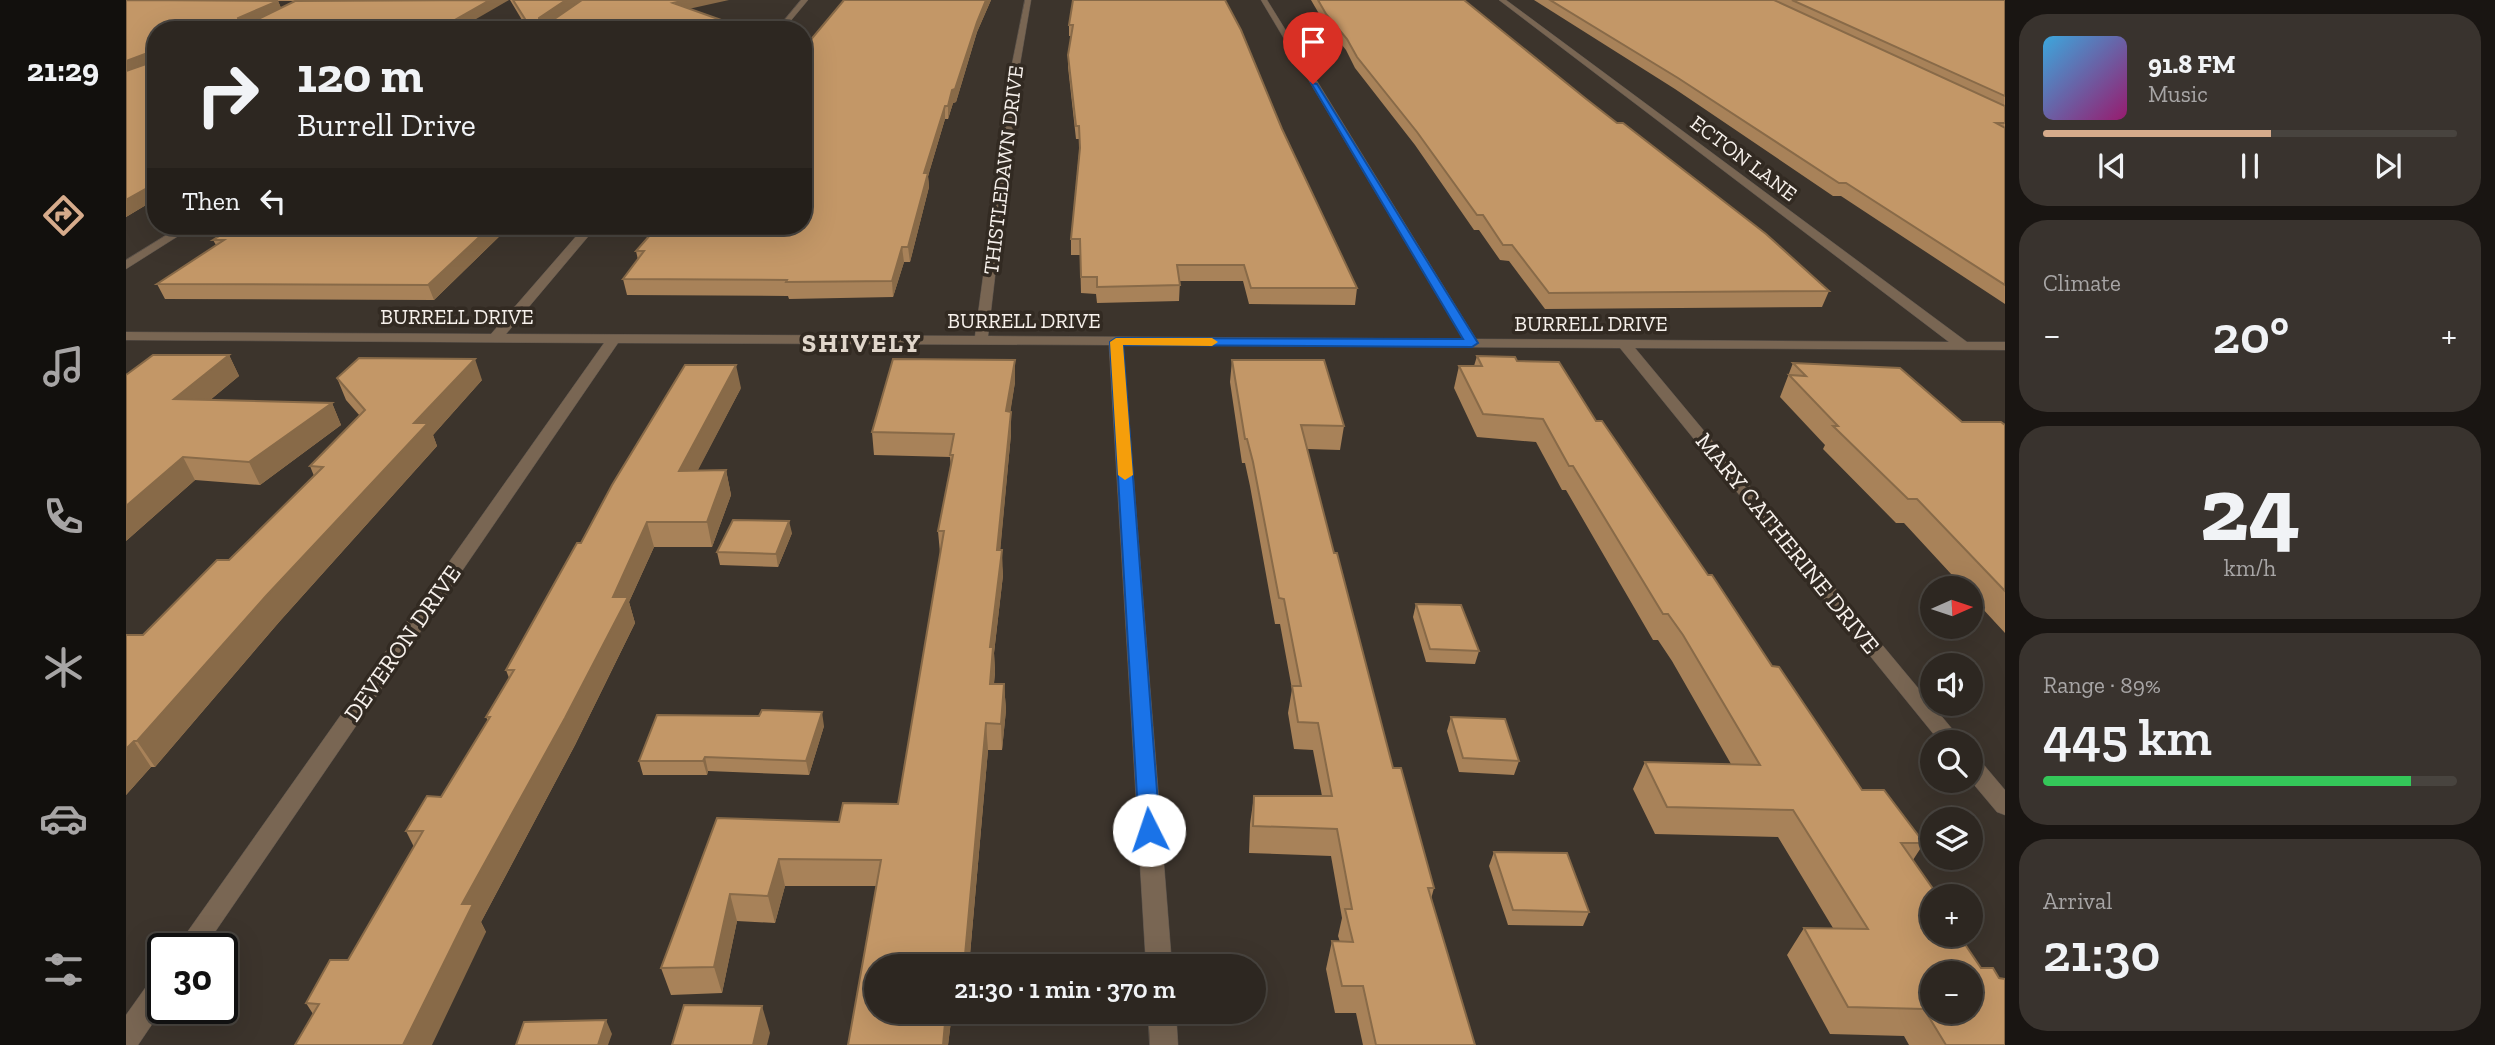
<!DOCTYPE html>
<html lang="en">
<head>
<meta charset="utf-8">
<style>
	:root { --surface:#2d2721; --page:#39332e; --text:#f1f3f6; --muted:#a7a5a5; --line:#48443f; --accent:#d6ab8b }
	body { margin:0; font-family:"Zilla Slab",serif; background:var(--page); color:var(--text); height:100vh; display:flex; flex-direction:column; font-size:26px; white-space:nowrap }
	* { box-sizing:border-box; margin:0 }
	p { font-size:23px; color:var(--muted) }
	.icon { flex:none; width:38px; height:38px; fill:none; stroke:currentColor; stroke-width:2; stroke-linecap:round; stroke-linejoin:round }
	.map { position:relative; flex:1; overflow:hidden }
	.details { display:flex; flex-direction:column; gap:14px; padding:14px; background:#191512; width:490px }
	.details>* { flex:none }
	.guide { position:absolute; left:21px; top:21px; width:665px; height:214px; border-radius:28px; box-shadow:0 7px 28px #0002,0 0 0 2px var(--line); background:#2d2721; color:var(--text); overflow:hidden }
	.needle { width:46px; rotate:87deg }
	.controls { position:absolute; left:1794px; top:576px; display:grid; gap:14px }
	.controls a { display:grid; place-items:center; width:63px; height:63px; border-radius:50%; background:var(--surface); box-shadow:0 7px 28px #0002,0 0 0 2px var(--line); font-size:35px }
	.speed { position:absolute; left:21px; top:933px; display:flex; gap:14px; font-size:35px; font-weight:700; text-align:center }
	.speed>* { display:grid; place-content:center; width:91px; height:91px; border-radius:50%; background:var(--surface); box-shadow:0 7px 28px #0002,0 0 0 2px var(--line); line-height:1 }
	.speed .limit { border:4px solid #111; border-radius:10px; background:#fff; color:#111 }
	.pin { position:absolute; display:grid; place-items:center; width:60px; height:60px; color:#fff; margin:-72px -30px; border-radius:50% 50% 50% 0; rotate:-45deg; box-shadow:0 0 7px #0007 }
	.pin .icon { rotate:45deg }
	.me { position:absolute; width:77px; margin:-38px; rotate:356deg; stroke-linejoin:round; filter:drop-shadow(0 0 5px #0008) }
	.turn { display:flex; align-items:center; gap:24px; height:147px; padding:0 35px; font-size:32px }
	.turn .icon { width:91px; height:91px; stroke-width:2.5 }
	.turn b { display:block; font-size:49px; line-height:60px }
	.then { display:flex; align-items:center; height:66px; padding:0 35px; background:#0003; gap:14px; font-size:26px }
	.big { font-size:52px; font-weight:600; line-height:1.1 }
	.details .widget { flex:1; display:flex; flex-direction:column; justify-content:center; gap:10px; min-width:0; padding:0 24px; border-radius:28px; background:var(--page) }
	.details .dial { align-items:center; gap:0 }
	.dial b { font-size:91px; line-height:1 }
	.song { display:flex; align-items:center; gap:21px }
	.cover { width:84px; height:84px; border-radius:10px; background:linear-gradient(135deg,hsl(200 70% 55%),hsl(320 70% 35%)) }
	.played { height:7px; border-radius:4px; background:linear-gradient(90deg,var(--accent) 55%,var(--line) 55%) }
	.keys { display:flex; justify-content:space-around; direction:ltr }
	.heat { display:flex; justify-content:space-between; align-items:center; font-size:38px; direction:ltr }
	.charge { height:10px; border-radius:5px; background:linear-gradient(90deg,#34c759 89%,var(--line) 0) }
	.trip { position:absolute; left:738px; top:954px; width:402px; height:70px; border-radius:35px; background:var(--surface); box-shadow:0 7px 28px #0002,0 0 0 2px var(--line); font-weight:600; line-height:70px; text-align:center }
	main { display:flex; flex:1; min-height:0 }
	.menu { display:flex; flex-direction:column; width:126px; justify-content:space-around; align-items:center; background:#12100d; color:var(--muted) }
	.menu .icon { width:49px; height:49px }
	.menu .current { color:var(--accent) }
	.menu b { font-size:32px; color:var(--text) }
	.map>svg:first-child { display:block }
	.lines { fill:none; stroke-linecap:round; stroke-linejoin:round }
	.street-casing { stroke:#5a524b; stroke-width:1 }
	.street { fill:#796653; fill-rule:evenodd }
	.wall { fill:#a88259; fill-rule:evenodd }
	.shaded-wall { fill:#886a48 }
	.building { fill:#c39767; stroke:#886a48; stroke-width:2; fill-rule:evenodd }
	.route { fill:#1a73e8; stroke:#114b97; stroke-width:2 }
	.slow { fill:#f59e0b }
	.labels { text-anchor:middle; dominant-baseline:central; stroke-width:7; stroke-linejoin:round; paint-order:stroke }
	.far-street-label { font-size:21px; fill:#f7f1ec; stroke:#322a22 }
	.street-label { font-size:24px; fill:#f7f1ec; stroke:#322a22 }
	.far-district-label { font-size:26px; font-weight:bold; letter-spacing:2px; fill:#e1d7cc; stroke:#322a22 }
</style>
</head>
<body>
<main>
<nav class="menu">
<b>21:29</b>
<svg class="icon current" aria-label="directions" viewBox="0 0 24 24"><path d="M12 3l9 9-9 9-9-9zM9 14v-3h6M13 9l2 2-2 2"/></svg>
<svg class="icon" aria-label="music" viewBox="0 0 24 24"><path d="M9 18V5l10-2v13"/><circle cx="6" cy="18" r="3"/><circle cx="16" cy="16" r="3"/></svg>
<svg class="icon" aria-label="phone" viewBox="0 0 24 24"><path d="M5 4h4l2 5-3 2q2 4 5 5l2-3 5 2v4C11 20 4 13 5 4z"/></svg>
<svg class="icon" aria-label="climate" viewBox="0 0 24 24"><path d="M12 3v18M4 7l16 10M4 17L20 7"/></svg>
<svg class="icon" aria-label="car" viewBox="0 0 24 24"><path d="M5 17H2v-5l4-1 3-4h7l3 4 3 1v5h-3M9 17h6M6 11h13"/><circle cx="7" cy="17" r="2"/><circle cx="17" cy="17" r="2"/></svg>
<svg class="icon" aria-label="filters" viewBox="0 0 24 24"><path d="M4 7h16M4 17h16"/><circle cx="9" cy="7" r="2"/><circle cx="15" cy="17" r="2"/></svg>
</nav>
<div class="map">
<svg width="1879" height="1045" viewBox="0 0 1879 1045">
	<rect width="100%" height="100%" fill="#3c342c"/>
	<g class="lines">
		<g class="street-casing">
			<path id="street" d="M675 0H682L657 30H650Z
				M899 0H905L894 64 862 336 1337 339 1135 0H1141L1350 339 1823 342 1373 0H1380L1841 342H1879V350L1509 348 1837 742H1814L1494 348 997 345 1046 966H1020L983 345 492 343 78 948H50L478 343 0 340V332L365 334 459 226H471L380 334 849 336 886 64Z
				M55 226H68L0 269V260Z
				M1844 756 1852 758 1879 790V815L1871 812 1844 780Z
				M37 974V1008L12 1045H0V1015L27 977Z
				M1022 1012H1050L1052 1045H1024Z"/>
		</g>
		<use href="#street" class="street"/>
	</g>
	<path class="wall" d="M0 0H383L30 30V199L0 217ZM152 1H169L155 8Z
		M384 0H455L423 22 564 9 595 20 597 30H402Z
		M718 0H865L851 32 830 102 827 103 822 119H819L802 176 803 187 784 262H778L767 297 663 299 662 296 501 295 497 279 512 260 510 251Z
		M947 0 1156 129 1231 288 1229 305 1123 304 1117 281H1054L1053 301 971 303 970 294 955 293 954 255H945V239L953 153V139H950L942 67V55L945 36H943V25Z
		M1185 0H1338L1459 98 1703 291 1696 307 1419 309 1383 261 1374 260 1353 230H1348L1289 145 1229 68 1220 50 1199 24Z
		M1408 0H1879V304L1715 196H1707L1549 89Z
		M384 226 308 300 39 299 31 284 90 245 87 240Z
		M103 355 113 376 84 400 206 403 215 425 134 485 69 480 0 541Z
		M1351 356 1391 361 1470 421 1646 666 1736 790 1798 843 1787 860 1806 896 1879 1045H1783L1778 1036 1704 1034 1661 955 1678 928H1707L1652 837 1529 834 1507 789 1519 762 1605 764 1546 661 1532 640H1527L1440 490H1436L1410 442 1351 437 1328 388 1333 366H1348Z
		M1106 360 1218 426 1214 450 1181 449 1208 553 1267 768 1308 888 1305 899 1348 1045H1237L1230 1013H1209L1200 969 1206 941 1214 942 1212 936 1216 918 1205 856 1123 853 1124 824 1128 796H1196L1187 750 1168 749 1162 713 1166 689 1154 624H1149L1124 486 1119 463H1116L1104 382Z
		M1667 363 1836 422 1879 425V633L1844 595V588H1838L1778 523H1770L1697 449 1699 445 1654 397Z
		M211 378 356 380 307 435 311 446 154 621 29 767H25L0 795 17 635 103 560 188 476 184 466 234 416 220 400Z
		M889 382 884 412 885 434 874 550 877 575 868 653 869 672 868 684H878L880 710 876 750H862L843 966H751V1012H838V1021H825L822 1045H722L750 886H659L649 923 611 921 596 993 545 995 535 968 591 818 713 822 772 804 814 553 812 531 825 467 824 457 748 455 746 432Z
		M615 388 571 471 600 470 605 495 586 547H528L503 602 509 623 449 745 355 922 360 932 187 1014 180 1003 222 960 288 847 280 831 315 797 362 721 360 717 383 678 380 670 455 543Z
		M666 533 652 567 594 565 591 552Z
		M1290 604 1353 651 1349 664 1300 662 1287 617Z
		M1325 717 1393 761 1388 775 1333 772 1321 731Z
		M698 726 683 775 582 771 581 775H517L513 761Z
		M1368 852 1463 912 1457 926 1382 925 1363 866Z"/>
	<path class="shaded-wall" d="M364 0H383L331 30H311Z
		M440 0H455L416 28 413 22V18Z
		M560 0H603L549 12 547 3Z
		M860 0H865L851 32 830 102 827 103 822 119V106L826 90 851 22Z
		M152 1 156 10 116 30 112 18Z
		M595 20 597 30H584Z
		M24 52 29 63 0 74V61Z
		M819 106V119L802 176 803 187 784 262 782 247 798 173Z
		M30 183V199L0 217V200Z
		M365 226H384L308 300 302 285Z
		M776 247 778 262 767 297 766 281Z
		M103 355 113 376 59 421 48 399Z
		M349 359 356 380 307 435 311 446 154 621 29 767 11 741 288 423Z
		M889 360V382L881 434 880 411Z
		M610 365 615 388 559 495 553 471Z
		M206 403 215 425 134 485 123 462Z
		M885 412V434L872 575 871 550Z
		M57 457 69 480 0 541V506Z
		M600 470 605 495 586 547 581 522Z
		M663 521 666 533 652 567 650 554Z
		M521 522 528 547 503 602 509 623 449 745 355 922 360 932 306 1045H277L336 904 487 597Z
		M876 550 877 575 868 653 869 672 865 710 864 684V647Z
		M878 684 880 710 876 750 875 724Z
		M696 712 698 726 683 775 680 761Z
		M860 723 862 750 843 966H838Z
		M8 741 25 767 0 795V749Z
		M579 757 582 771 581 775 577 761Z
		M653 859 659 886 649 923 642 896Z
		M604 894 611 921 596 993 588 967Z
		M636 1006 644 1033 641 1045H627Z
		M820 1012H824L825 1021 822 1045H817Z
		M480 1020 486 1034 482 1045H472Z"/>
	<path class="building" d="M0 0 152 1 112 18 113 23H124L169 1 364 0 311 30H30V183L0 200V71L26 62 28 54 24 52 0 61Z
		M387 0H440L413 18V22H424L456 0H560L547 3 595 20 584 30H406Z
		M718 0H860L851 22 829 89 826 90 822 106H819L798 173H802L782 247H776L766 281 660 282 661 280 497 279 518 251H510L532 226H677V49Z
		M947 0H1099L1115 30 1156 129 1231 288H1125L1118 265H1051L1054 285 971 287V277H955L954 239H945L954 148 953 126H950L942 55 947 25H943Z
		M1192 0H1338L1459 98 1491 123H1497L1640 234 1703 291 1423 293 1386 245H1377L1357 215H1351L1291 132 1231 57 1221 39 1200 14Z
		M1424 0H1648L1879 106V123H1870L1879 128V285L1720 183H1713L1552 78Z
		M1666 0H1879V96Z
		M109 226H365L302 285 31 284 98 240H87Z
		M27 355H103L48 399 206 403 123 462 57 457 0 506V375Z
		M1351 356 1389 357 1391 361 1433 362 1470 421H1476L1582 575H1586L1646 666 1653 667 1736 790H1758L1798 843H1775L1812 896H1806V934H1832L1855 968H1867L1873 978 1879 979V1045H1820L1798 1009 1722 1007 1678 928 1742 929 1667 810 1541 807 1519 762 1634 765 1557 635 1542 614H1537L1447 466H1443L1417 419 1357 414 1333 366H1356ZM1806 973H1844V1012H1806Z
		M233 358 349 359 288 423H302L140 596 11 741H8L0 749V635H17L91 560H103L197 467 184 466 239 410 211 378Z
		M767 359 889 360 880 411 885 412 871 550H876L864 647H867L864 684H878L875 724 860 723 838 966H751V1012H820L817 1045H722L755 860 653 859 642 896 604 894 588 967 535 968 591 818 713 822 717 803 772 804 818 531H812L827 455H824L828 434 746 432Z
		M1106 360H1198L1218 426 1175 425 1208 553H1211L1267 768H1275L1308 888H1302L1349 1045H1250L1237 986H1216L1206 941 1227 942 1219 909H1226L1211 829 1127 826 1128 796H1206L1192 723 1172 722 1166 686H1175L1158 599 1153 598 1127 462 1121 439H1119Z
		M1667 363 1774 368 1836 422H1875L1879 425V591L1791 499H1782L1707 426H1712L1663 375 1680 376Z
		M559 365H610L553 471 600 470 581 522H521L487 597H502L439 718 336 904H347L277 1045H169L193 1004 180 1003 204 960H222L297 831H280L301 796 315 797 364 717H360L388 670H380L451 543H455L486 485Z
		M607 520 663 521 650 554 591 552Z
		M1290 604 1335 605 1353 651 1304 649Z
		M636 710 696 712 680 761 579 757 577 761H513L531 715 633 716Z
		M1325 717 1379 719 1393 761 1337 758Z
		M1368 852 1441 853 1463 912 1387 910Z
		M558 1005 636 1006 627 1045H546Z
		M480 1020 472 1045H390L398 1022Z"/>
	<path class="route" d="M1185 83 1191 84 1352 343 1346 347 997 345 1034 830 1031 836 1023 839 1016 836 1013 830 984 342 990 338 1337 339Z"/>
	<path class="slow" d="M990 338H1086L1092 342 1086 346 997 345 1007 475 999 480 992 475 984 342Z"/>
	<g class="labels">
		<g class="far-street-label">
			<text transform="translate(1618 158) rotate(37)">ECTON LANE</text>
			<text transform="translate(877 170) rotate(-83)">THISTLEDAWN DRIVE</text>
			<text x="331" y="316">BURRELL DRIVE</text>
			<text x="898" y="320">BURRELL DRIVE</text>
			<text x="1465" y="323">BURRELL DRIVE</text>
		</g>
		<g class="street-label">
			<text transform="translate(1662 543) rotate(51)">MARY CATHERINE DRIVE</text>
			<text transform="translate(276 643) rotate(-55)">DEVERON DRIVE</text>
		</g>
		<g class="far-district-label">
			<text x="736" y="343">SHIVELY</text>
		</g>
	</g>
</svg>
<div class="controls">
<a><svg class="needle" viewBox="-14 -14 28 28"><path d="M0-13l5 13h-10z" fill="#e53935"/><path d="M0 13l5-13h-10z" fill="#a7a5a5"/></svg></a>
<a><svg class="icon" aria-label="sound" viewBox="0 0 24 24"><path d="M4 9h4l5-4v14l-5-4H4zM17 9q2 3 0 6"/></svg></a>
<a><svg class="icon" aria-label="search" viewBox="0 0 24 24"><circle cx="10" cy="10" r="6"/><path d="M15 15l6 6"/></svg></a>
<a><svg class="icon" aria-label="layers" viewBox="0 0 24 24"><path d="M12 4l9 5-9 5-9-5zM3 14l9 5 9-5"/></svg></a>
<a>+</a>
<a>−</a>
</div>
<div class="speed"><div class="limit">30</div></div>
<div class="pin" style="left:1187px;top:84px;background:#d93025"><svg class="icon" aria-label="arrive" viewBox="0 0 24 24"><path d="M6 21V4h12l-3 4 3 4H6"/></svg></div>
<svg class="me" style="left:1023px;top:830px" viewBox="-20 -20 40 40"><circle r="19" fill="#fff"/><path d="M0-13L10 11 0 6-10 11z" fill="#1a73e8"/></svg>
<div class="trip">21:30 · 1 min · 370 m</div>
<div class="guide">
<div class="turn"><svg class="icon" aria-label="right" viewBox="0 0 24 24"><path d="M7 20v-9h11M14 6l5 5-5 5"/></svg><div><b>120 m</b>Burrell Drive</div></div>
<div class="then">Then<svg class="icon" aria-label="left" viewBox="0 0 24 24"><path d="M17 20v-9H6M10 6l-5 5 5 5"/></svg></div>
</div>
</div>
<section class="details">
<div class="widget">
<div class="song"><i class="cover"></i><div><b>91.8 FM</b><p>Music</p></div></div>
<div class="played"></div>
<div class="keys"><svg class="icon" aria-label="previous" viewBox="0 0 24 24"><path d="M18 5L8 12l10 7zM5 5v14"/></svg><svg class="icon" aria-label="pause" viewBox="0 0 24 24"><path d="M8 5v14M16 5v14"/></svg><svg class="icon" aria-label="next" viewBox="0 0 24 24"><path d="M6 5l10 7-10 7zM19 5v14"/></svg></div>
</div>
<div class="widget"><p>Climate</p>
<div class="heat"><a>−</a><b class="big">20°</b><a>+</a></div>
</div>
<div class="widget dial"><b>24</b><p>km/h</p></div>
<div class="widget"><p>Range · 89%</p><b class="big">445 km</b><div class="charge"></div></div>
<div class="widget"><p>Arrival</p><b class="big">21:30</b></div>
</section>
</main>
</body>
</html>
